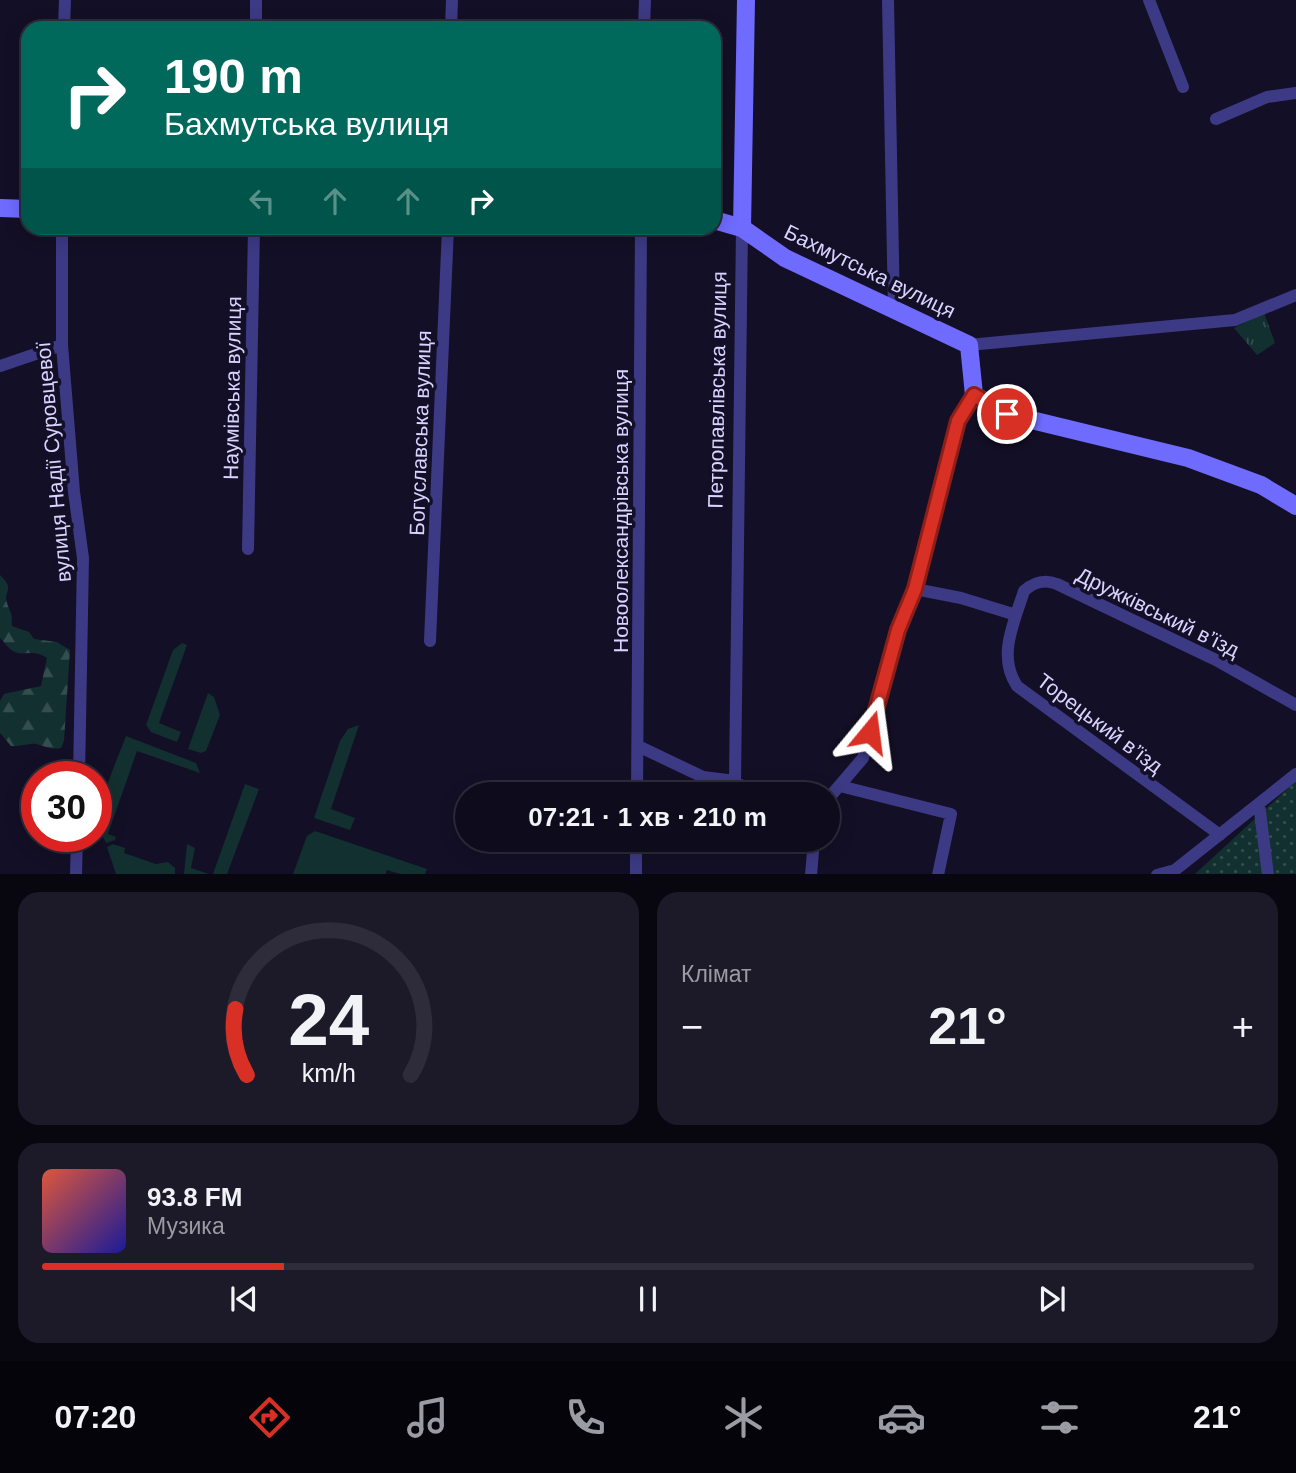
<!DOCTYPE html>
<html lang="uk">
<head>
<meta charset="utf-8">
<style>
	:root { --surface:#0e0b1c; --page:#1c1929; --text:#f1f3f6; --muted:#9b9ba3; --line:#2e2b3b; --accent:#d93025 }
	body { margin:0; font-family:Arial,sans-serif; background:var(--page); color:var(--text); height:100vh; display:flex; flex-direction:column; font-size:26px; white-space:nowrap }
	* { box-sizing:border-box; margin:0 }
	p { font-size:23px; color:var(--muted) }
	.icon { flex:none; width:38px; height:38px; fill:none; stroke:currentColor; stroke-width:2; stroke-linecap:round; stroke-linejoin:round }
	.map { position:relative; height:874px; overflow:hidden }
	.panel { display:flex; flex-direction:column; gap:18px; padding:18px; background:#08060f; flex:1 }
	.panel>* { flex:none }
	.hud { position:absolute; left:21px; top:21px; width:700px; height:214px; border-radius:21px; box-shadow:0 4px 18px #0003,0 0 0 2px var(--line); background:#00695c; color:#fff; overflow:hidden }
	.speed { position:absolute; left:21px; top:761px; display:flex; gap:14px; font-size:35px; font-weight:700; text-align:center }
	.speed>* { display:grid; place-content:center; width:91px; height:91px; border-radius:50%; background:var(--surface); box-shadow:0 4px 18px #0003,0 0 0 2px var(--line); line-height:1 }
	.speed .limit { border:10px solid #d22; background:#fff; color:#111 }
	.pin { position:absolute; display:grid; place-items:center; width:60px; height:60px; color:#fff; margin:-30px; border:4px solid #fff; border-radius:50%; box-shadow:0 2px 7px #0007 }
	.me { position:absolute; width:77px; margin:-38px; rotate:16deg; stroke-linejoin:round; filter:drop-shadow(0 0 5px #0008) }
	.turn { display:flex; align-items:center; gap:24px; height:147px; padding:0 28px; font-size:32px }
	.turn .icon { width:91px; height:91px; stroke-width:2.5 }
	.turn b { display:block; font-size:49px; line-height:60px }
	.lanes { display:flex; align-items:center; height:66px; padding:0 28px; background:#0003; justify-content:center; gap:35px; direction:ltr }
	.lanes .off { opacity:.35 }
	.big { font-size:52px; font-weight:800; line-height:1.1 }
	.panel .card { flex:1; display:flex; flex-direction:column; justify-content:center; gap:10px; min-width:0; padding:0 24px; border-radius:21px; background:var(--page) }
	.panel .dial { align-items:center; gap:0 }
	.dial svg { height:182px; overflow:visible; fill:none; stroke:var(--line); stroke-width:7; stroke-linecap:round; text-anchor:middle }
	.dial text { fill:var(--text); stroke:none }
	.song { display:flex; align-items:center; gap:21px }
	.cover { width:84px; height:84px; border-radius:10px; background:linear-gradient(135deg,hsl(10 70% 55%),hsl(240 70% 35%)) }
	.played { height:7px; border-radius:4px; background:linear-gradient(90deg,var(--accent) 20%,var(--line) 20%) }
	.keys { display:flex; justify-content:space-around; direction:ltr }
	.heat { display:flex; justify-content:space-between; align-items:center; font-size:38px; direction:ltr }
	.panel .tiles { flex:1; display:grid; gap:18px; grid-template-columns:1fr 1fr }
	.card:last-child { grid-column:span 2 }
	.trip { position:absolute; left:455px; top:782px; width:385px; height:70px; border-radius:35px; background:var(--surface); box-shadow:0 4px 18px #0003,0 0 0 2px var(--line); font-weight:800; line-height:70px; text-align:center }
	.dock { display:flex; height:112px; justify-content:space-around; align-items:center; background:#06040b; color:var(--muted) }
	.dock .icon { width:49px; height:49px }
	.dock .current { color:var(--accent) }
	.dock b { font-size:32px; color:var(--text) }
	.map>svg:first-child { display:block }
	.grass { fill:#12302f }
	.forest { fill:url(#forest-firs) }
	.wetland { fill:url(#wetland-marsh) }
	.park { fill:url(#park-tufts) }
	.garden { fill:url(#garden-dots) }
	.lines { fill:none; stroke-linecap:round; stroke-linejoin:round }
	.street { stroke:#3d3a85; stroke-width:12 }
	.secondary { stroke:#6f6bff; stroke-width:18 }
	.route-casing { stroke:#8d1f18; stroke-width:18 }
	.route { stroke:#d93025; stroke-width:12 }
	.labels { text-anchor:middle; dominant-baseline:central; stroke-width:7; stroke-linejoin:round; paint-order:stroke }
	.street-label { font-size:21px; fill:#d9d4ff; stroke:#130f26 }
</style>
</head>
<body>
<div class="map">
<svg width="1296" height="875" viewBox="0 0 1296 875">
	<defs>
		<pattern id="forest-firs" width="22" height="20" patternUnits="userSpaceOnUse" patternTransform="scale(1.75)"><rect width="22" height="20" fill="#12302f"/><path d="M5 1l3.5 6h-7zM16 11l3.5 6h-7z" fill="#344d4e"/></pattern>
		<pattern id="wetland-marsh" width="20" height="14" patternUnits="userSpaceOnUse" patternTransform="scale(1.75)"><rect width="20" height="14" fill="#12302f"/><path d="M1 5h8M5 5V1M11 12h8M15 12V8" fill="none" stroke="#344d4e"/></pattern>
		<pattern id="park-tufts" width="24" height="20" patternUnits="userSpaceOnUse" patternTransform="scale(1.75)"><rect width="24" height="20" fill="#12302f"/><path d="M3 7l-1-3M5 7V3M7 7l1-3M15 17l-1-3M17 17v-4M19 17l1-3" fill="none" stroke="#344d4e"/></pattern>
		<pattern id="garden-dots" width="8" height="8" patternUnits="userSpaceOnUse" patternTransform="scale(1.75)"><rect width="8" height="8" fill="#12302f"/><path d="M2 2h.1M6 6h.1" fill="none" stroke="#344d4e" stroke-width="1.8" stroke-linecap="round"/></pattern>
	</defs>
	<rect width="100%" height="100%" fill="#130f26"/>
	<path class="grass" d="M182 643 187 645 159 723 181 732 177 742 151 732 146 725 173 650Z
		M208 693 214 697 220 715 206 751 201 753 188 749Z
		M359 725 331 809 355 818 350 830 314 818 340 741 348 729Z
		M126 736 196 763 200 773 137 751 108 834 116 837 115 840 106 843C89 815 116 764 126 736Z
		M245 784 259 789 227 874H213Z
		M315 831 427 869 425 874H400L387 870 385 875 293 874 307 836Z
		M113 844 125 848 124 853 156 864 168 862 175 868V874H116L107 847Z
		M187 844 195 848 191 868 209 874H184Z"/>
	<path class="forest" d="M0 575C16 590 3 590 7 603 11 615 12 610 12 626L29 632 34 639 57 642 70 650 64 741 61 748C50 750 46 746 36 744 32 743 18 747 11 746L0 733V701L4 694 41 686 47 658C33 648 23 657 13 651 8 648 4 642 0 638Z"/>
	<path class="wetland" d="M481 783 500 786 522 794H475Z"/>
	<path class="park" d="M1264 313 1275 343 1257 355 1234 328Z"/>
	<path class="garden" d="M1296 781V874H1195Z"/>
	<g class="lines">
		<path class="street" d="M888 0 894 310
			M1149 0 1183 87
			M64 28 65 0
			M256 28V0
			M451 28 452 0
			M644 28 645 0
			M1216 119 1267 97 1296 93
			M62 228V345L74 492 83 558 79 777
			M969 345 1235 320 1296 295
			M0 366 62 345
			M248 549 254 228
			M915 589 961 598 1016 615
			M430 641 448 228
			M638 746 703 777 735 781 750 792 758 794
			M735 781 742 228
			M840 786 951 814 938 875
			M637 794 641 228
			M828 799 863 758 898 630 915 589 958 421 974 395
			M1259 804 1268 875
			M1220 835 1017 686C997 656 1014 623 1024 591 1034 582 1044 579 1057 584L1216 660 1296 705
			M76 875 77 836
			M636 875V840
			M811 875 814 840
			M1157 875 1175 870 1296 774"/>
		<path class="secondary" d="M0 208 28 209
			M714 220 742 228 785 258 969 345 974 395 1007 414 1188 458 1261 485 1296 506
			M742 228 746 0"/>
	</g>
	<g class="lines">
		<g class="route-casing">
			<path id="route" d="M870 732 898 630 915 589 958 421 974 395 1007 414"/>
		</g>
		<use href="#route" class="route"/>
	</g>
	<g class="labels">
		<g class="street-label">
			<text transform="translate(870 271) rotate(26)">Бахмутська вулиця</text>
			<text transform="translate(232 388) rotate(-89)">Наумівська вулиця</text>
			<text transform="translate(717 390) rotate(-89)">Петропавлівська вулиця</text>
			<text transform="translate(420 433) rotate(-88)">Богуславська вулиця</text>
			<text transform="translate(53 462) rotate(-95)">вулиця Надії Суровцевої</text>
			<text transform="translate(620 511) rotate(-90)">Новоолександрівська вулиця</text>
			<text transform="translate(1158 612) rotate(26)">Дружківський в’їзд</text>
			<text transform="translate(1100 723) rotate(37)">Торецький в’їзд</text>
		</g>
	</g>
</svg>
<div class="speed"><div class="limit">30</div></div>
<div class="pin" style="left:1007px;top:414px;background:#d93025"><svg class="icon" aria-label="arrive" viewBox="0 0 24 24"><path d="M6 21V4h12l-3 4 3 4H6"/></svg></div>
<svg class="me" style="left:870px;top:732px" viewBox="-20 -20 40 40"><path d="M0-17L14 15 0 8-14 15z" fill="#d93025" stroke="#fff" stroke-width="4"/></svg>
<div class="trip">07:21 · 1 хв · 210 m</div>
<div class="hud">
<div class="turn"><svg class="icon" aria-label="right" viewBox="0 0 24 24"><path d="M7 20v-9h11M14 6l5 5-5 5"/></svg><div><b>190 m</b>Бахмутська вулиця</div></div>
<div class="lanes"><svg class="icon off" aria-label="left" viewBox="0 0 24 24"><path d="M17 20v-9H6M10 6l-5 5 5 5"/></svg><svg class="icon off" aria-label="ahead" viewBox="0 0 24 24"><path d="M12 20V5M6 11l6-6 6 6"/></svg><svg class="icon off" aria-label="ahead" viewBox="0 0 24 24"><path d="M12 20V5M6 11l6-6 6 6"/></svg><svg class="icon" aria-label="right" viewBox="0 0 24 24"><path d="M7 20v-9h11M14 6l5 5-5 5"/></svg></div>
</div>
</div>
<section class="panel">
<div class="tiles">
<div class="card dial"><svg viewBox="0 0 100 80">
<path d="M14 69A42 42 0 1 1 86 69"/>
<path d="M14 69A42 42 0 0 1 9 40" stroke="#d93025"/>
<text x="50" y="56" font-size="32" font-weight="700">24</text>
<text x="50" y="72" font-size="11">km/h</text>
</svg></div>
<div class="card"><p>Клімат</p>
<div class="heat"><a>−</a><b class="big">21°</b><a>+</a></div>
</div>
<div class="card">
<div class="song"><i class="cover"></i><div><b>93.8 FM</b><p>Музика</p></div></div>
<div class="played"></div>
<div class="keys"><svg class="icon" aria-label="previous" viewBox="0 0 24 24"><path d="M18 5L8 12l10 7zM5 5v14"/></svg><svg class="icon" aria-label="pause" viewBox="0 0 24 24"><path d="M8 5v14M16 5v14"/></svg><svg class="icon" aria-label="next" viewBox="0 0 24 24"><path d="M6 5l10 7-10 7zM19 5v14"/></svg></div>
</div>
</div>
</section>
<nav class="dock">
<b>07:20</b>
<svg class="icon current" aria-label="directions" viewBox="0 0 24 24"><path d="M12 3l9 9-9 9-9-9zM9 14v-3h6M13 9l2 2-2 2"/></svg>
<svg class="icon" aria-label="music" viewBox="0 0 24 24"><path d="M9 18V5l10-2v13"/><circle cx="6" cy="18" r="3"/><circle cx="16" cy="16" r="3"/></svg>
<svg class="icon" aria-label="phone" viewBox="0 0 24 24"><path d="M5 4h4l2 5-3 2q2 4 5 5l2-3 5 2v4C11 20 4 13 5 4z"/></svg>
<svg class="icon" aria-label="climate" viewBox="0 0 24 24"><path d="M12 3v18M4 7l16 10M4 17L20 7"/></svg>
<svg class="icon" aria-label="car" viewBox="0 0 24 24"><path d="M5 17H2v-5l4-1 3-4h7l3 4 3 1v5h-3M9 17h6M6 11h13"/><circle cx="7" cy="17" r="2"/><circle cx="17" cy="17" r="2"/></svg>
<svg class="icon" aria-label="filters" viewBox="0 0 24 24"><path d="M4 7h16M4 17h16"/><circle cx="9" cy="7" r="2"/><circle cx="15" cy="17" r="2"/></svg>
<b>21°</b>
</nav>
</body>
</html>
